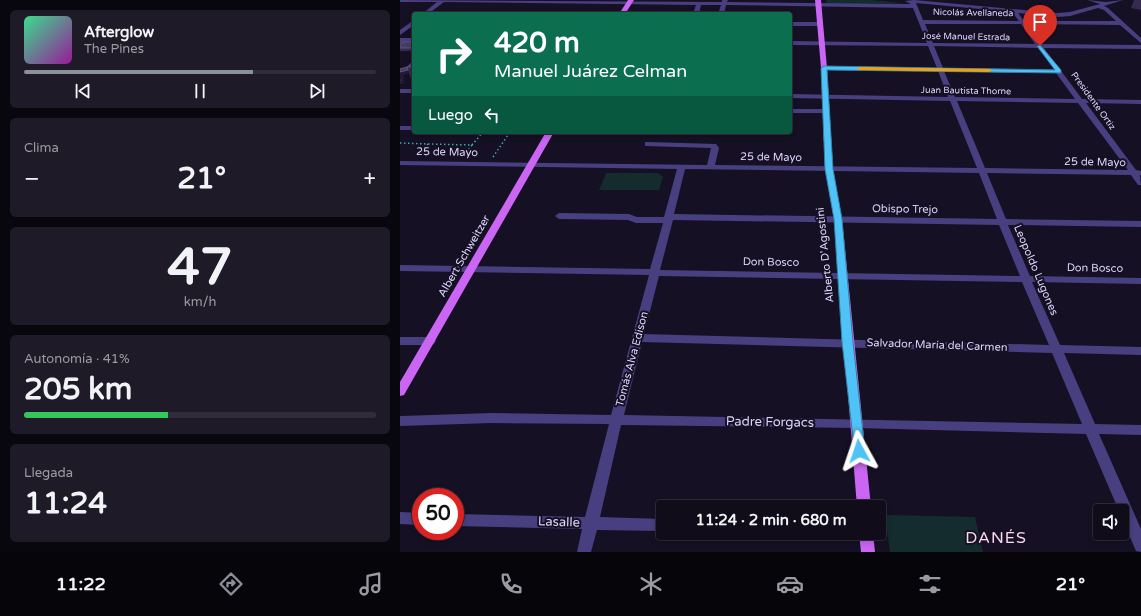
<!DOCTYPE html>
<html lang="es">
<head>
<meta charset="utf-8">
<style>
	:root { --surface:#100c1a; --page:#1e1a27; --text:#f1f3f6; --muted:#9c9ba2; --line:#302c39; --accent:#8c9099 }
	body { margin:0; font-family:"Varela Round",sans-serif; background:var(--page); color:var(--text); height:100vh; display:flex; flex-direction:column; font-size:15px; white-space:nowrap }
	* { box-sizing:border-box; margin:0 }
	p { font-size:13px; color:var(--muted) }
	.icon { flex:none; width:22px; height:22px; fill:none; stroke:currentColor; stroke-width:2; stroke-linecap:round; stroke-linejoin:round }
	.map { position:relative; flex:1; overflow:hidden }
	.side { display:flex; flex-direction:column; gap:10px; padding:10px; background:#09070e; width:400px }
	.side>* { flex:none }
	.banner { position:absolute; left:12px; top:12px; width:380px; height:122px; border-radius:4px; box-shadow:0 2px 6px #0003,0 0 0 1px var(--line); background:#0b6e4f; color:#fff; overflow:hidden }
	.controls { position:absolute; left:693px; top:504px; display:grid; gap:8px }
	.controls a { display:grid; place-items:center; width:36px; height:36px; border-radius:4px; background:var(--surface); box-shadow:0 2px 6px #0003,0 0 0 1px var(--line); font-size:20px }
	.speed { position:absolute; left:12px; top:488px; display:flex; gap:8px; font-size:20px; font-weight:700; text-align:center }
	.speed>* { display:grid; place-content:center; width:52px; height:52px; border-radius:50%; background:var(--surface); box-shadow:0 2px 6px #0003,0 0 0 1px var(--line); line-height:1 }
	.speed .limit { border:6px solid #d22; background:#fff; color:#111 }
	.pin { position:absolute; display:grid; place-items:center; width:34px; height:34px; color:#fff; margin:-41px -17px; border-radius:50% 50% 50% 0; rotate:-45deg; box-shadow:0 0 4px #0007 }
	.pin .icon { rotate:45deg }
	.me { position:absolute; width:44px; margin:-22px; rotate:355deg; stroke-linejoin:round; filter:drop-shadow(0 0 3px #0008) }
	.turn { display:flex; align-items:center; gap:14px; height:84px; padding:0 16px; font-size:18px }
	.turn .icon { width:52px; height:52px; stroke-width:2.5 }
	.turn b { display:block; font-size:28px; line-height:34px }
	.then { display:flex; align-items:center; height:38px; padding:0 16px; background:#0003; gap:8px; font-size:15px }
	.big { font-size:30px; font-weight:700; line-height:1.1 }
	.side .widget { flex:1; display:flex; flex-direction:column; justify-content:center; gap:6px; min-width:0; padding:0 14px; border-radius:6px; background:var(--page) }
	.side .dial { align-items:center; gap:0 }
	.dial b { font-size:52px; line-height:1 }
	.song { display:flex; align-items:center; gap:12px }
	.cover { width:48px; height:48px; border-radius:6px; background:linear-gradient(135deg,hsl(150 70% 55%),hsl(300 70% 35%)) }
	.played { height:4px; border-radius:2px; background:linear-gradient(90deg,var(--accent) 65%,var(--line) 65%) }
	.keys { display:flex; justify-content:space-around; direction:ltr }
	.heat { display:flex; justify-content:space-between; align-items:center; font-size:22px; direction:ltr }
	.charge { height:6px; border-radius:3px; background:linear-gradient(90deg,#34c759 41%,var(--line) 0) }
	.trip { position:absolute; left:256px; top:500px; width:230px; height:40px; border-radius:4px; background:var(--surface); box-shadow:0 2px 6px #0003,0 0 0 1px var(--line); font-weight:700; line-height:40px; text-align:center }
	.dock { display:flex; height:64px; justify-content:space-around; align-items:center; background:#06050a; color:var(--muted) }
	.dock .icon { width:28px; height:28px }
	.dock .active { color:var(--accent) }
	.dock b { font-size:18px; color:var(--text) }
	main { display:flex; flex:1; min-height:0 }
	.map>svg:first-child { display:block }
	.green { fill:#142c2d }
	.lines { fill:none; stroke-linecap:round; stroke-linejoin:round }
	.path { stroke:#38aaae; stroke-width:1.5; stroke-dasharray:1.5 2.5; stroke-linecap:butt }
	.minor { fill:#473f7f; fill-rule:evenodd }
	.major { fill:#cb65f4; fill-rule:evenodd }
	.wall { fill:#352a50 }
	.shaded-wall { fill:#201836 }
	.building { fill:#473c62; stroke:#5e547a }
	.route { fill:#4fc3f7; stroke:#337fa1 }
	.slow { fill:#f59e0b }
	.labels { text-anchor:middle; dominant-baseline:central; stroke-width:4; stroke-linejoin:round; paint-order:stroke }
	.far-street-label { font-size:9px; fill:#ddd5fc; stroke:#151023 }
	.street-label { font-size:11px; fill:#ddd5fc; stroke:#151023 }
	.near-street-label { font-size:13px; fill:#ddd5fc; stroke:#151023 }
	.near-quarter-label { font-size:16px; letter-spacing:1px; fill:#fcd7eb; stroke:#151023 }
</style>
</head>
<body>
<main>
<section class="side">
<div class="widget">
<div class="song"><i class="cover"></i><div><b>Afterglow</b><p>The Pines</p></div></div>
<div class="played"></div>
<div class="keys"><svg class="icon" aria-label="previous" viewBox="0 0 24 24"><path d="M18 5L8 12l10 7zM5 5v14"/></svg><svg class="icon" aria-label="pause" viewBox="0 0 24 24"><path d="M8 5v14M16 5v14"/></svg><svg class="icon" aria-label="next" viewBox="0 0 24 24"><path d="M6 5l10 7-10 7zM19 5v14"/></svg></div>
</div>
<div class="widget"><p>Clima</p>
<div class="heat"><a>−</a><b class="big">21°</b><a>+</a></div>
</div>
<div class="widget dial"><b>47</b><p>km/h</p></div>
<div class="widget"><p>Autonomía · 41%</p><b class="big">205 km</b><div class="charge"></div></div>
<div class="widget"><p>Llegada</p><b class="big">11:24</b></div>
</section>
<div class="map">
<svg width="741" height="552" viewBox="0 0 741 552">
	<rect width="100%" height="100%" fill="#151023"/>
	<path class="green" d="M426 0H472L503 3 427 4Z
		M206 173H258L263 177 259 190H199Z
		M485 515 575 517 583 552H490Z"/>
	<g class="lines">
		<path class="path" d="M0 143 28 144 19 155
			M28 144 72 145 64 156
			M72 145 83 132
			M93 157 110 132"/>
		<path class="minor" d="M0 0 322 2V0H328L327 2 511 4 505 1 514 0 658 13 670 12 700 4 687 0 706 2 723 0 704 6 708 8 741 38V43L720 25 627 24 641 44 741 45V49L644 48 682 99 741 100V104L686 103 736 170 741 171V175H740L741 185H738L731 175 587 173 606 219 741 221V227L608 225 630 276 741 278V284L632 282 660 345 741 347V355L664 353 695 424 741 425V435L699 434 741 529V552L736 551 722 519V511H719L686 434 457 428 221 425 200 517 263 519V531L197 530 191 552H177L182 529 55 526V514L185 517 209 424 92 423 0 426V416L92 413 211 415 249 275 0 271V265L250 269 263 223H236L228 220 159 219 155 216 159 213 229 214 237 217H264L277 169 0 165V161L307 165 311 148 245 146V142H248L316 144 319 148 315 165 577 168 550 101 390 98V94L548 97 538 71 424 70 421 68 424 66 537 68 528 46 390 45V41L527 43 513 8 326 5 324 14H318L321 5H301L299 14H293L296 5 44 2 28 14H22L37 2H0ZM516 3 612 12 619 21 523 20ZM698 8 704 10 716 21H624L618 13 658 17 670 16ZM525 24H621L635 44 533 43ZM534 46 638 48 654 69 543 68ZM544 71 656 73 675 99 555 97ZM557 101 678 103 728 170 585 168ZM285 169 579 173 597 219 274 214ZM273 220 599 225 620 276 260 270ZM259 276 622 282 649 345 244 334ZM242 342 652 353 682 424 224 415Z
			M14 20V25L0 35V30Z
			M390 22H420L423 24 420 26H390Z
			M0 38H14V42H0Z
			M0 89H14V93H0Z
			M390 109H425L429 111 425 113H390Z
			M0 126H14V130H0Z
			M261 132H294C288 136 267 136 261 132Z
			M0 337H30L34 338 36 341 34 344 30 345H0Z
			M0 512 21 513V525L0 524Z"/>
		<path class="major" d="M228 0H234L225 14H219Z
			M415 0H421L427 68 433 169 442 219 471 507H457L434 219 425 169 421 68Z
			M146 132H154L4 395 0 396V382Z
			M459 533H473L475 552H461Z"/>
	</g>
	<path class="wall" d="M734 0H741V10L731 8Z
		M14 42V51H0V43Z
		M14 59V79H11L9 73 3 75 4 78 2 79 3 80 4 83 0 84V69L7 67 12 63 11 61Z"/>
	<path class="shaded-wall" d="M8 70 9 73 0 76V72Z
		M3 75 4 78 0 80V76Z
		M3 80 4 83 0 84V81Z"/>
	<path class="building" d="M6 42H14V48H0V43Z
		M14 61V67H7Z
		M7 67 8 70 0 72V69Z"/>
	<path class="route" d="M640 45 661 70V73L427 70 433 169 442 219 453 342 465 451 463 455H455L442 342 434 219 425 169 421 68 424 66 655 70 637 46Z"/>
	<path class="slow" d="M459 67 589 69 592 70 589 72 457 70Z"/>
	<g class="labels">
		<g class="far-street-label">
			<text transform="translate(573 13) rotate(1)">Nicolás Avellaneda</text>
			<text transform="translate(566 37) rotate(1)">José Manuel Estrada</text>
			<text transform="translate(566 91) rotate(1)">Juan Bautista Thorne</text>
			<text transform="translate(693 101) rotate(54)">Presidente Ortiz</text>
		</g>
		<g class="street-label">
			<text transform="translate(47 152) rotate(1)">25 de Mayo</text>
			<text transform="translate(371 157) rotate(1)">25 de Mayo</text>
			<text transform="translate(695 162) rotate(1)">25 de Mayo</text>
			<text transform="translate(505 209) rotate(1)">Obispo Trejo</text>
			<text transform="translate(425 255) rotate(-96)">Alberto D'Agostini</text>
			<text transform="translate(64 256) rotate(-60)">Albert Schweitzer</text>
			<text transform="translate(371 262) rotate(1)">Don Bosco</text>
			<text transform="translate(695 268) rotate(1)">Don Bosco</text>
			<text transform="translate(636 270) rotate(67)">Leopoldo Lugones</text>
			<text transform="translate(537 345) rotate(2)">Salvador María del Carmen</text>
			<text transform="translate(232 359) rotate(-75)">Tomás Alva Edison</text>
		</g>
		<g class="near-street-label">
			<text transform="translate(370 422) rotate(1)">Padre Forgacs</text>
			<text transform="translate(159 522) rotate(2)">Lasalle</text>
		</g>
		<g class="near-quarter-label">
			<text x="596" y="538">DANÉS</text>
		</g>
	</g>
</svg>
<div class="controls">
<a><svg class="icon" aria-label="sound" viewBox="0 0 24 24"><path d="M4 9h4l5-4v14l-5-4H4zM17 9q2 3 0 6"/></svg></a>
</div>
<div class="speed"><div class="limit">50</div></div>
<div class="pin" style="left:640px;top:46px;background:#d93025"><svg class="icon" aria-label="arrive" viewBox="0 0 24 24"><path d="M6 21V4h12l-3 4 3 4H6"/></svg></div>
<svg class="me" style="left:459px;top:451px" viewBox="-20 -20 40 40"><path d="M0-17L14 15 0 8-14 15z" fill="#4fc3f7" stroke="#fff" stroke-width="4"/></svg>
<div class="trip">11:24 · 2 min · 680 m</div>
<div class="banner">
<div class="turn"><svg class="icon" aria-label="right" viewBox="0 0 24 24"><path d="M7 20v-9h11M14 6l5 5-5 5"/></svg><div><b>420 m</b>Manuel Juárez Celman</div></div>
<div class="then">Luego<svg class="icon" aria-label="left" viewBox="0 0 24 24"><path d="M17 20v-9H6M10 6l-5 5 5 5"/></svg></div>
</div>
</div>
</main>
<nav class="dock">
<b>11:22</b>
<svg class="icon active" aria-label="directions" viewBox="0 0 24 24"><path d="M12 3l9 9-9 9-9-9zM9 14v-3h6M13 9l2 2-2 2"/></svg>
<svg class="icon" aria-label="music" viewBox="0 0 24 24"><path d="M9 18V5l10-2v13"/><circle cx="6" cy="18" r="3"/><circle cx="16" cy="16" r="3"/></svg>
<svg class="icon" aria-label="phone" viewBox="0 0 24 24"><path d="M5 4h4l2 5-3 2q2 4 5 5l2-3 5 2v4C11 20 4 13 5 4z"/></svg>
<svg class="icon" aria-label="climate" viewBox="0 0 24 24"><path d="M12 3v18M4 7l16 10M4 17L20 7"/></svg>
<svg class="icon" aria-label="car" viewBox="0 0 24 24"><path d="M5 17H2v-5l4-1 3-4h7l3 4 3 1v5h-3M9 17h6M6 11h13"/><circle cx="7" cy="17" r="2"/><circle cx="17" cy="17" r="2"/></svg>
<svg class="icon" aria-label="filters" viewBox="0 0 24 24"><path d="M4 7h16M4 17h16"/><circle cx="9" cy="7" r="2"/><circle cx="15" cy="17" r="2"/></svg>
<b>21°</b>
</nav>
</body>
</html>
